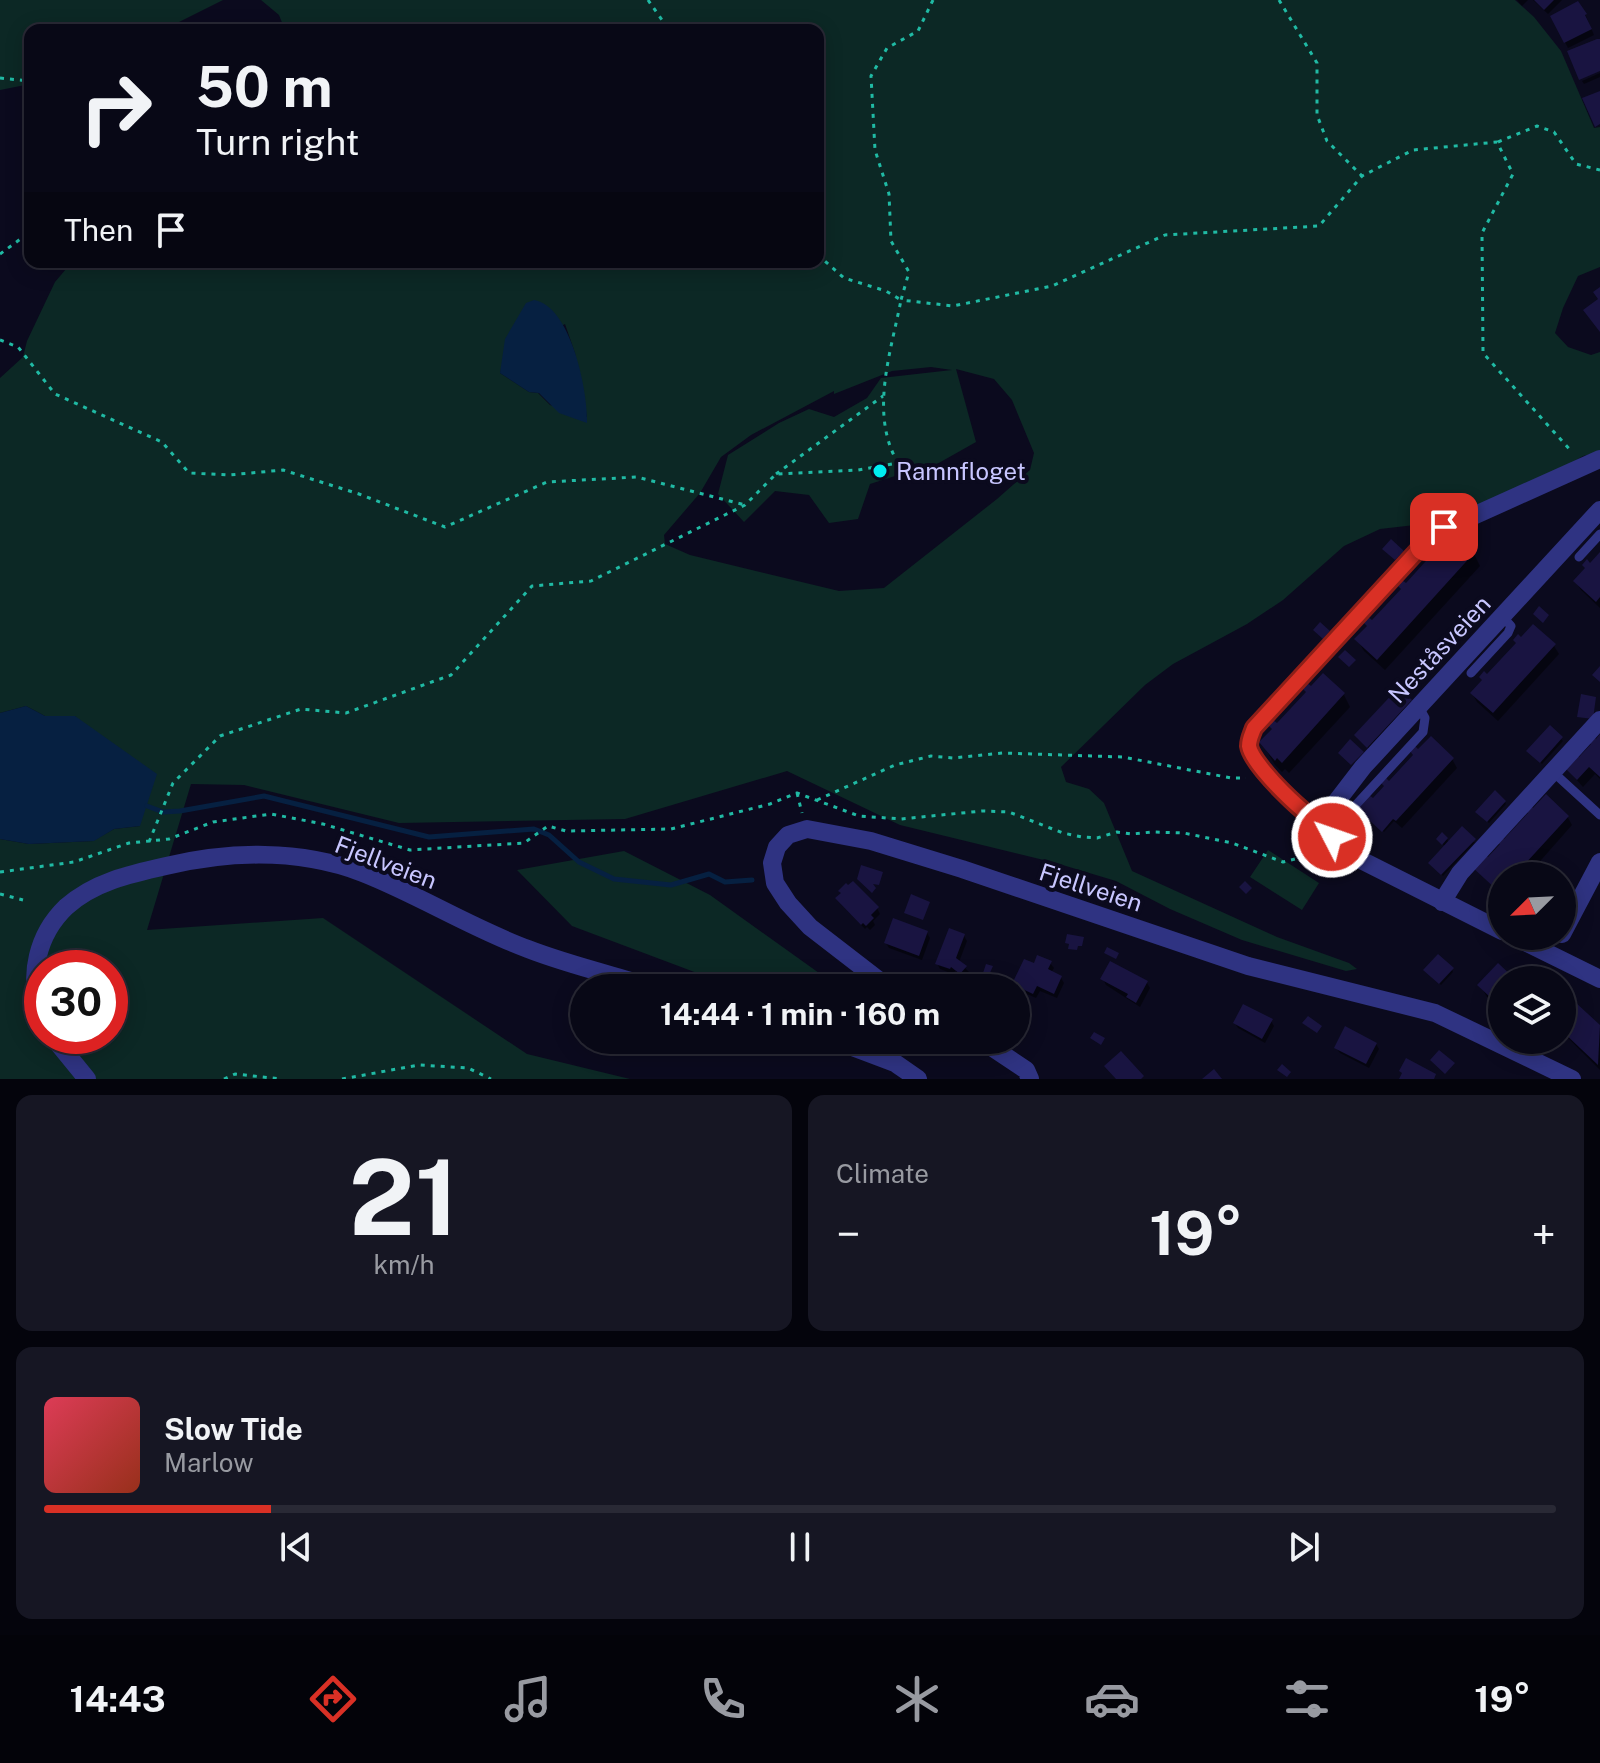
<!DOCTYPE html>
<html lang="en">
<head>
<meta charset="utf-8">
<style>
	:root { --surface:#080816; --page:#161623; --text:#f1f3f6; --muted:#989aa1; --line:#292935; --accent:#d93025 }
	body { margin:0; font-family:"Public Sans",sans-serif; background:var(--page); color:var(--text); height:100vh; display:flex; flex-direction:column; font-size:30px; white-space:nowrap }
	* { box-sizing:border-box; margin:0 }
	p { font-size:26px; color:var(--muted) }
	.icon { flex:none; width:44px; height:44px; fill:none; stroke:currentColor; stroke-width:2; stroke-linecap:round; stroke-linejoin:round }
	.map { position:relative; height:1079px; overflow:hidden }
	.details { display:flex; flex-direction:column; gap:16px; padding:16px; background:#04040c; flex:1 }
	.details>* { flex:none }
	.banner { position:absolute; left:24px; top:24px; width:800px; height:244px; border-radius:16px; box-shadow:0 4px 20px #0003,0 0 0 2px var(--line); background:#080816; color:var(--text); overflow:hidden }
	.needle { width:52px; rotate:246deg }
	.tools { position:absolute; left:1488px; top:862px; display:grid; gap:16px }
	.tools a { display:grid; place-items:center; width:88px; height:88px; border-radius:50%; background:var(--surface); box-shadow:0 4px 20px #0003,0 0 0 2px var(--line); font-size:40px }
	.speed { position:absolute; left:24px; top:950px; display:flex; gap:16px; font-size:40px; font-weight:700; text-align:center }
	.speed>* { display:grid; place-content:center; width:104px; height:104px; border-radius:50%; background:var(--surface); box-shadow:0 4px 20px #0003,0 0 0 2px var(--line); line-height:1 }
	.speed .limit { border:12px solid #d22; background:#fff; color:#111 }
	.pin { position:absolute; display:grid; place-items:center; width:68px; height:68px; color:#fff; margin:-34px; border-radius:16px; box-shadow:0 4px 12px #0006 }
	.me { position:absolute; width:88px; margin:-44px; rotate:311deg; stroke-linejoin:round; filter:drop-shadow(0 0 6px #0008) }
	.turn { display:flex; align-items:center; gap:28px; height:168px; padding:0 40px; font-size:36px }
	.turn .icon { width:104px; height:104px; stroke-width:2.5 }
	.turn b { display:block; font-size:56px; line-height:68px }
	.then { display:flex; align-items:center; height:76px; padding:0 40px; background:#0003; gap:16px; font-size:30px }
	.big { font-size:60px; font-weight:700; line-height:1.1 }
	.details .card { flex:1; display:flex; flex-direction:column; justify-content:center; gap:12px; min-width:0; padding:0 28px; border-radius:16px; background:var(--page) }
	.details .dial { align-items:center; gap:0 }
	.dial b { font-size:104px; line-height:1 }
	.song { display:flex; align-items:center; gap:24px }
	.cover { width:96px; height:96px; border-radius:12px; background:linear-gradient(135deg,hsl(350 70% 55%),hsl(10 70% 35%)) }
	.played { height:8px; border-radius:4px; background:linear-gradient(90deg,var(--accent) 15%,var(--line) 15%) }
	.keys { display:flex; justify-content:space-around; direction:ltr }
	.heat { display:flex; justify-content:space-between; align-items:center; font-size:44px; direction:ltr }
	.details .tiles { flex:1; display:grid; gap:16px; grid-template-columns:1fr 1fr }
	.card:last-child { grid-column:span 2 }
	.trip { position:absolute; left:570px; top:974px; width:460px; height:80px; border-radius:40px; background:var(--surface); box-shadow:0 4px 20px #0003,0 0 0 2px var(--line); font-weight:700; line-height:80px; text-align:center }
	.dock { display:flex; height:128px; justify-content:space-around; align-items:center; background:#030309; color:var(--muted) }
	.dock .icon { width:56px; height:56px }
	.dock .on { color:var(--accent) }
	.dock b { font-size:36px; color:var(--text) }
	.map>svg:first-child { display:block }
	.green { fill:#0c2825; fill-rule:evenodd }
	.water { fill:#062041 }
	.shadow { fill:#0007 }
	.lines { fill:none; stroke-linecap:round; stroke-linejoin:round }
	.stream { stroke:#062041; stroke-width:5 }
	.building { fill:#191441 }
	.path { stroke:#20baa4; stroke-width:3; stroke-dasharray:4 6; stroke-linecap:butt }
	.lane { stroke:#2f3382; stroke-width:9 }
	.street { stroke:#2f3382; stroke-width:18 }
	.route-casing { stroke:#8d1f18; stroke-width:20 }
	.route { stroke:#d93025; stroke-width:14 }
	.poi-dot { fill:#00edf1; stroke:#0b0a1e; stroke-width:3 }
	.labels { text-anchor:middle; dominant-baseline:central; stroke-width:8; stroke-linejoin:round; paint-order:stroke }
	.poi-label { font-size:24px; fill:#c8c6ff; stroke:#0b0a1e; text-anchor:start }
	.street-label { font-size:24px; fill:#c8c6ff; stroke:#0b0a1e }
</style>
</head>
<body>
<div class="map">
<svg width="1600" height="1079" viewBox="0 0 1600 1079">
	<rect width="100%" height="100%" fill="#0b0a1e"/>
	<path class="green" d="M0 0H223L163 30H30V84L0 90Z
		M261 0H1515L1534 17 1561 51 1594 128 1600 127V267L1578 276 1563 308 1555 333 1568 347 1591 355 1600 352V452L1583 456 1559 470 1441 522 1380 529 1344 546 1283 600 1247 624 1173 664 1145 685 1061 767 1066 782 1089 789 1104 803 1132 871 1277 937 1349 963 1357 969 1346 971 1242 940 1170 909 1116 881 1056 863 900 825 787 771 625 819 399 823 244 785 191 784 147 930 323 918 527 1054 630 1079H0V839L29 844 93 841 114 829 140 826 75 716H45L26 706 0 713V378L23 357 27 341 55 282 72 262H818V30H285L279 15ZM565 324 575 353 587 417 550 405 538 393 529 392 500 373 505 357ZM931 367 952 370 881 378 867 398 834 417 809 409 779 423 728 455 718 494 744 522 775 491 809 495 829 523 858 519 870 484 895 476 921 473 976 442 956 369 994 379 1012 400 1034 453 1030 470 997 499 884 588 839 591 690 555 665 544 664 535 700 493 721 457 751 435 834 391V394L892 371ZM42 968H110V1036H42Z
		M1268 850 1319 883 1302 910 1250 877Z
		M624 851 710 895 840 988H737L572 926 517 870Z"/>
	<path class="water" d="M534 300C571 306 588 391 587 423L559 413 539 393 529 392 500 373 505 339 526 303Z
		M26 706 45 716H75L157 774 140 826 114 829 94 841 29 844 0 839V713Z"/>
	<path class="shadow" d="M1517 0H1528L1522 6Z
		M1533 0H1562L1548 14Z
		M1583 9 1594 35 1568 48 1552 17Z
		M1600 73V77L1584 84 1582 81Z
		M1461 543 1471 548 1480 566 1385 670 1364 651 1357 639 1440 549Z
		M1600 555V608L1581 590 1576 582Z
		M1554 646 1559 654 1498 721 1477 702 1472 693 1487 677Z
		M1344 695 1350 707 1289 773 1285 769 1282 772 1275 765 1262 743Z
		M1411 701 1412 703 1369 749 1357 738Z
		M1550 728 1563 741 1542 764 1530 753Z
		M1600 737V779L1595 774 1583 787 1566 768 1580 760Z
		M1452 759 1457 768 1402 828 1394 821 1384 832 1361 811 1389 784Z
		M1505 802 1506 804 1489 823 1479 814Z
		M1567 816 1572 825 1527 876H1502V888L1499 891 1476 870 1504 842Z
		M1447 839 1449 843 1475 842 1443 876 1431 865 1446 847 1439 841Z
		M841 904 877 908 880 914 873 921 875 925 870 930 867 927 865 929Z
		M927 933 930 938 922 960 889 948 886 943Z
		M964 936 967 941 959 962 969 972 964 978 955 971 953 974 940 969 937 963Z
		M1050 963 1054 968 1051 973 1061 978 1064 983 1057 998 1040 991 1036 998 1018 990 1015 984 1035 966Z
		M1498 966 1513 980H1502V1011L1487 997 1480 985Z
		M1452 970 1453 972 1441 985 1427 972Z
		M1103 979 1147 983 1150 988 1140 1007 1106 985Z
		M1575 1005 1600 1028V1070L1562 1032V1020Z
		M1271 1021 1274 1026 1265 1043 1238 1028 1235 1023Z
		M1376 1044 1379 1049 1369 1068 1340 1053 1336 1048Z"/>
	<g class="lines">
		<path class="stream" d="M147 806 163 812 180 811 264 796 429 837 534 829 549 835 579 862 614 879 671 885 709 874 725 882 752 880"/>
	</g>
	<path class="building" d="M1534 0H1554L1544 10Z
		M1578 1 1587 14 1585 15 1592 29 1564 43 1550 16Z
		M1597 39H1600V71L1579 80 1567 51Z
		M1600 91V124L1595 127 1582 98Z
		M1600 287V332L1583 310 1598 299 1593 292Z
		M1452 533 1460 541 1463 538 1472 547 1470 549 1474 553 1377 660 1354 639 1367 626 1363 622 1368 617 1372 620 1401 589 1397 585 1402 580 1406 583 1435 551 1431 548 1436 543 1440 546Z
		M1391 539 1404 551 1395 560 1382 549Z
		M1600 552V597L1596 602 1573 581 1585 568 1582 565 1587 559 1590 563Z
		M1539 606 1549 615 1543 623 1533 614Z
		M1320 622 1330 631 1323 639 1313 630Z
		M1533 624 1556 644 1493 713 1470 693 1482 680 1479 677 1484 671 1487 674 1516 643 1513 640 1518 634 1521 637Z
		M1345 650 1356 660 1349 667 1338 657Z
		M1600 666V682L1592 675Z
		M1323 673 1345 693 1282 763 1277 758 1275 761 1259 742 1272 729 1268 725 1273 720 1277 723 1306 692 1302 688 1307 683 1311 686Z
		M1399 687 1412 700 1367 748 1354 735Z
		M1581 694 1596 697 1593 719 1577 717Z
		M1550 725 1563 737 1540 763 1526 751Z
		M1600 734V777L1589 767 1577 780 1564 767 1576 754 1579 757 1591 744 1588 741 1593 736 1596 739Z
		M1431 736 1454 758 1396 821 1393 819 1382 832 1357 809 1369 795 1373 798 1384 786 1381 783 1386 778 1389 781 1413 755 1410 751 1415 746 1418 749Z
		M1350 739 1364 752 1351 765 1338 753Z
		M1495 790 1506 801 1487 822 1475 812Z
		M1546 794 1569 816 1514 876H1502V885L1497 890 1472 867 1484 854 1488 857 1500 844 1496 842 1501 837 1504 839 1528 813 1525 810 1530 805 1533 808Z
		M1462 826 1476 839 1441 875 1428 863Z
		M1442 832 1448 838 1442 845 1436 839Z
		M861 865 883 872 879 885 873 884 876 888 872 893 857 879Z
		M853 881 879 907 871 915 874 918 866 926 863 923 861 925 835 898 841 893 838 891 846 883 848 885Z
		M1245 881 1252 888 1246 894 1239 887Z
		M911 894 930 902 923 920 904 913Z
		M893 918 928 931 919 956 884 943Z
		M949 928 965 934 956 958 967 966 960 974 951 967 950 969 935 964Z
		M1067 934 1084 937 1082 946H1078L1077 950 1068 949 1069 944 1065 943Z
		M1107 947 1119 953 1116 959 1104 953Z
		M1438 954 1454 968 1439 984 1423 970Z
		M1037 955 1052 961 1048 969 1062 976 1054 994 1037 986 1033 994 1012 984 1024 959 1034 963Z
		M1110 961 1148 981 1136 1003 1126 997 1128 994 1100 979Z
		M1498 963 1516 980H1502V1008L1477 985Z
		M986 964 993 966 989 975 983 973Z
		M1575 1002 1600 1025 1598 1065 1562 1031V1017Z
		M1243 1004 1273 1019 1262 1039 1233 1023Z
		M1308 1016 1322 1026 1317 1033 1302 1023Z
		M1345 1026 1377 1043 1366 1064 1334 1048Z
		M1094 1032 1105 1038 1101 1045 1090 1038Z
		M1439 1050 1455 1063 1445 1074 1430 1060Z
		M1121 1051 1144 1076 1141 1079H1116L1104 1066Z
		M1406 1058 1436 1074 1434 1079H1399L1402 1073 1399 1071Z
		M1282 1064 1291 1072 1287 1077 1277 1070Z
		M1214 1069 1222 1079H1202Z"/>
	<g class="lines">
		<path class="path" d="M648 0 669 30
			M933 0 918 31 887 48 871 76 875 150 889 194 891 241 909 272 901 300 953 306 1052 286 1165 235 1319 226 1362 176 1413 150 1497 142 1513 174 1482 233 1483 353 1572 452
			M1279 0 1317 63V115L1327 141 1362 176
			M0 78 30 81
			M1498 142 1537 126 1554 132 1576 164 1600 170
			M0 254 30 232
			M0 340 18 347 55 394 162 442 189 473 229 475 283 470 359 494 445 527 547 482 637 477 745 505
			M776 474 883 396
			M797 793 802 813
			M817 800 895 765 931 756 953 758 1003 753 1123 757 1231 778H1246
			M149 842 173 783 220 736 301 709 346 713 451 675 532 586 591 581 745 505 776 474 858 470 898 463C869 414 891 352 901 300L886 291 844 278 818 255
			M0 872 74 862 129 843 169 839 213 822 271 814 323 824 410 850 524 843 548 826 566 831 671 829 770 804 797 793 859 816 901 819 982 811 1009 812 1063 833 1082 837 1097 838 1117 832 1132 834 1152 832 1184 833 1232 843 1283 862 1295 859 1313 841
			M0 894 23 900
			M224 1079 235 1074 281 1079
			M342 1079 419 1065 468 1068 491 1079"/>
		<path class="lane" d="M1579 557 1600 534
			M1471 673 1508 633 1511 626 1502 616
			M1553 772 1600 815
			M1356 858 1363 846 1355 829 1353 808 1423 732 1425 718 1419 707"/>
		<path class="street" d="M1328 827C1307 820 1260 772 1251 752 1247 743 1251 736 1254 728L1433 534 1600 459
			M1328 827 1330 810 1363 767 1600 510
			M1328 827 1332 837 1349 854 1502 931
			M1442 902 1460 873 1600 720
			M1562 934 1600 862
			M1513 936 1600 979
			M889 988 810 927 788 903 775 883 772 863 777 847 788 835 807 829 871 841 962 869 1248 966 1435 1013 1572 1079
			M42 1012C27 976 38 934 66 907 94 882 130 874 166 866 230 851 300 849 363 873 419 895 471 928 528 949 569 965 613 975 655 988
			M52 1036 87 1079
			M834 1040 895 1063 918 1079
			M981 1040 1026 1070 1030 1079"/>
	</g>
	<g class="lines">
		<g class="route-casing">
			<path id="route" d="M1332 837 1328 827C1309 821 1252 765 1249 746 1249 739 1252 734 1254 728L1433 534 1444 527"/>
		</g>
		<use href="#route" class="route"/>
	</g>
	<circle class="poi-dot" cx="880" cy="471" r="8"/>
	<g class="labels">
		<g class="poi-label">
			<text x="896" y="471">Ramnfloget</text>
		</g>
		<g class="street-label">
			<text transform="translate(1439 649) rotate(-47)">Neståsveien</text>
			<text transform="translate(386 862) rotate(21)">Fjellveien</text>
			<text transform="translate(1091 887) rotate(18)">Fjellveien</text>
		</g>
	</g>
</svg>
<div class="tools">
<a><svg class="needle" viewBox="-14 -14 28 28"><path d="M0-13l5 13h-10z" fill="#e53935"/><path d="M0 13l5-13h-10z" fill="#989aa1"/></svg></a>
<a><svg class="icon" aria-label="layers" viewBox="0 0 24 24"><path d="M12 4l9 5-9 5-9-5zM3 14l9 5 9-5"/></svg></a>
</div>
<div class="speed"><div class="limit">30</div></div>
<div class="pin" style="left:1444px;top:527px;background:#d93025"><svg class="icon" aria-label="arrive" viewBox="0 0 24 24"><path d="M6 21V4h12l-3 4 3 4H6"/></svg></div>
<svg class="me" style="left:1332px;top:837px" viewBox="-20 -20 40 40"><circle r="17" fill="#d93025" stroke="#fff" stroke-width="3"/><path d="M0-11L8 9 0 5-8 9z" fill="#fff"/></svg>
<div class="trip">14:44 · 1 min · 160 m</div>
<div class="banner">
<div class="turn"><svg class="icon" aria-label="right" viewBox="0 0 24 24"><path d="M7 20v-9h11M14 6l5 5-5 5"/></svg><div><b>50 m</b>Turn right</div></div>
<div class="then">Then<svg class="icon" aria-label="arrive" viewBox="0 0 24 24"><path d="M6 21V4h12l-3 4 3 4H6"/></svg></div>
</div>
</div>
<section class="details">
<div class="tiles">
<div class="card dial"><b>21</b><p>km/h</p></div>
<div class="card"><p>Climate</p>
<div class="heat"><a>−</a><b class="big">19°</b><a>+</a></div>
</div>
<div class="card">
<div class="song"><i class="cover"></i><div><b>Slow Tide</b><p>Marlow</p></div></div>
<div class="played"></div>
<div class="keys"><svg class="icon" aria-label="previous" viewBox="0 0 24 24"><path d="M18 5L8 12l10 7zM5 5v14"/></svg><svg class="icon" aria-label="pause" viewBox="0 0 24 24"><path d="M8 5v14M16 5v14"/></svg><svg class="icon" aria-label="next" viewBox="0 0 24 24"><path d="M6 5l10 7-10 7zM19 5v14"/></svg></div>
</div>
</div>
</section>
<nav class="dock">
<b>14:43</b>
<svg class="icon on" aria-label="directions" viewBox="0 0 24 24"><path d="M12 3l9 9-9 9-9-9zM9 14v-3h6M13 9l2 2-2 2"/></svg>
<svg class="icon" aria-label="music" viewBox="0 0 24 24"><path d="M9 18V5l10-2v13"/><circle cx="6" cy="18" r="3"/><circle cx="16" cy="16" r="3"/></svg>
<svg class="icon" aria-label="phone" viewBox="0 0 24 24"><path d="M5 4h4l2 5-3 2q2 4 5 5l2-3 5 2v4C11 20 4 13 5 4z"/></svg>
<svg class="icon" aria-label="climate" viewBox="0 0 24 24"><path d="M12 3v18M4 7l16 10M4 17L20 7"/></svg>
<svg class="icon" aria-label="car" viewBox="0 0 24 24"><path d="M5 17H2v-5l4-1 3-4h7l3 4 3 1v5h-3M9 17h6M6 11h13"/><circle cx="7" cy="17" r="2"/><circle cx="17" cy="17" r="2"/></svg>
<svg class="icon" aria-label="filters" viewBox="0 0 24 24"><path d="M4 7h16M4 17h16"/><circle cx="9" cy="7" r="2"/><circle cx="15" cy="17" r="2"/></svg>
<b>19°</b>
</nav>
</body>
</html>
